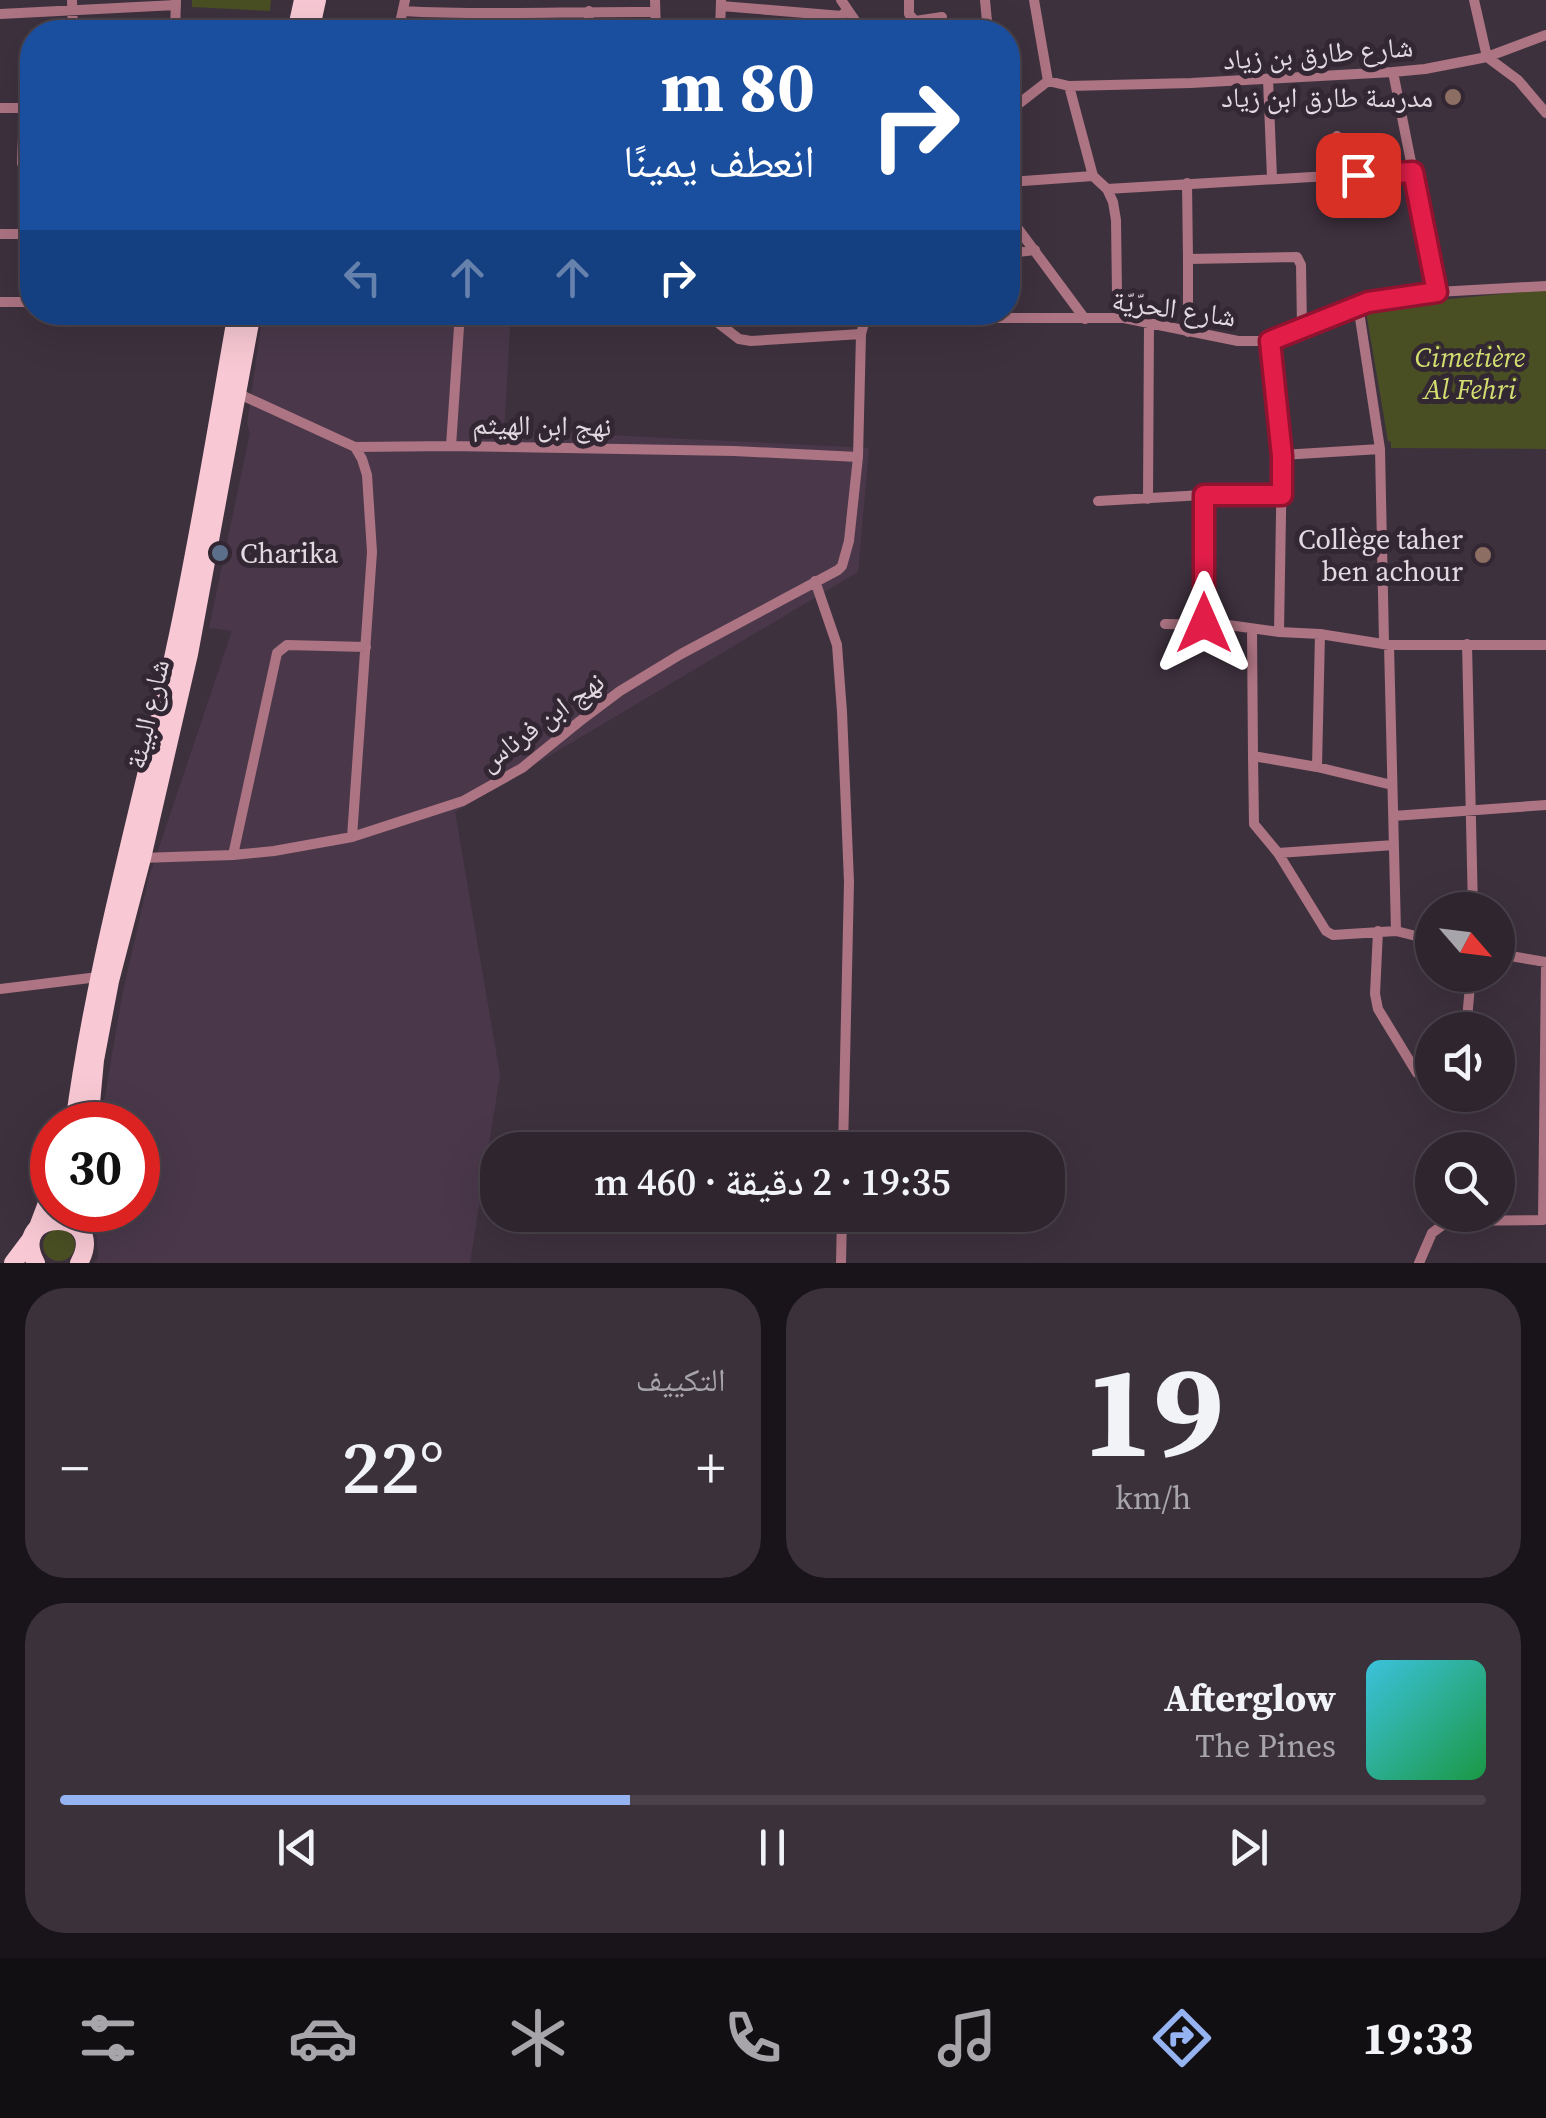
<!DOCTYPE html>
<html lang="ar">
<head>
<meta charset="utf-8">
<style>
	:root { --surface:#2e252e; --page:#3a313a; --text:#f1f3f6; --muted:#a7a5aa; --line:#49424a; --accent:#95b2f1 }
	body { margin:0; font-family:"Source Serif 4","Noto Naskh Arabic",serif; background:var(--page); color:var(--text); direction:rtl; height:100vh; display:flex; flex-direction:column; font-size:38px; white-space:nowrap }
	* { box-sizing:border-box; margin:0 }
	p { font-size:32px; color:var(--muted) }
	.icon { flex:none; width:55px; height:55px; fill:none; stroke:currentColor; stroke-width:2; stroke-linecap:round; stroke-linejoin:round }
	.map { position:relative; height:1263px; overflow:hidden; direction:ltr }
	.panel { display:flex; flex-direction:column; gap:25px; padding:25px; background:#191419; flex:1 }
	.panel>* { flex:none }
	.top-card { position:absolute; left:20px; top:20px; width:1000px; height:305px; border-radius:40px; box-shadow:0 10px 40px #0002,0 0 0 2px var(--line); direction:rtl; background:#1a4fa0; color:#fff; overflow:hidden }
	.needle { width:65px; rotate:118deg }
	.fabs { position:absolute; left:1415px; top:892px; display:grid; gap:20px }
	.fabs a { display:grid; place-items:center; width:100px; height:100px; border-radius:50%; background:var(--surface); box-shadow:0 10px 40px #0002,0 0 0 2px var(--line); font-size:50px }
	.speed { position:absolute; left:30px; top:1102px; display:flex; gap:20px; font-size:50px; font-weight:700; text-align:center }
	.speed>* { display:grid; place-content:center; width:130px; height:130px; border-radius:50%; background:var(--surface); box-shadow:0 10px 40px #0002,0 0 0 2px var(--line); line-height:1 }
	.speed .limit { border:15px solid #d22; background:#fff; color:#111 }
	.pin { position:absolute; display:grid; place-items:center; width:85px; height:85px; color:#fff; margin:-42px; border-radius:20px; box-shadow:0 5px 15px #0006 }
	.me { position:absolute; width:110px; margin:-55px; rotate:0deg; stroke-linejoin:round; filter:drop-shadow(0 0 8px #0008) }
	.turn { display:flex; align-items:center; gap:35px; height:210px; padding:0 40px; font-size:45px }
	.turn .icon { width:130px; height:130px; stroke-width:2.5 }
	.turn b { display:block; font-size:70px; line-height:85px }
	.lanes { display:flex; align-items:center; height:95px; padding:0 40px; background:#0003; justify-content:center; gap:50px; direction:ltr }
	.lanes .off { opacity:.35 }
	.big { font-size:75px; font-weight:600; line-height:1.1 }
	.panel .widget { flex:1; display:flex; flex-direction:column; justify-content:center; gap:15px; min-width:0; padding:0 35px; border-radius:40px; background:var(--page) }
	.panel .dial { align-items:center; gap:0 }
	.dial b { font-size:130px; line-height:1 }
	.song { display:flex; align-items:center; gap:30px }
	.cover { width:120px; height:120px; border-radius:15px; background:linear-gradient(135deg,hsl(190 70% 55%),hsl(140 70% 35%)) }
	.played { height:10px; border-radius:5px; background:linear-gradient(90deg,var(--accent) 40%,var(--line) 40%) }
	.keys { display:flex; justify-content:space-around; direction:ltr }
	.heat { display:flex; justify-content:space-between; align-items:center; font-size:55px; direction:ltr }
	.panel .tiles { flex:1; display:grid; gap:25px; grid-template-columns:1fr 1fr }
	.widget:last-child { grid-column:span 2 }
	.trip { position:absolute; left:480px; top:1132px; width:585px; height:100px; border-radius:40px; background:var(--surface); box-shadow:0 10px 40px #0002,0 0 0 2px var(--line); font-weight:600; line-height:100px; text-align:center; direction:rtl }
	.tabs { display:flex; height:160px; justify-content:space-around; align-items:center; background:#120f12; color:var(--muted) }
	.tabs .icon { width:70px; height:70px }
	.tabs .on { color:var(--accent) }
	.tabs b { font-size:45px; color:var(--text) }
	.map>svg:first-child { display:block }
	.built { fill:#4a384a }
	.green { fill:#4a4f23 }
	.lines { fill:none; stroke-linecap:round; stroke-linejoin:round }
	.street { stroke:#ad7483; stroke-width:10 }
	.primary { stroke:#f8c9d4; stroke-width:18 }
	.route-casing { stroke:#92132f; stroke-width:25 }
	.route { stroke:#e11d48; stroke-width:18 }
	.education-dot { fill:#8d6e63; stroke:#332733; stroke-width:4 }
	.service-dot { fill:#5c6f8a; stroke:#332733; stroke-width:4 }
	.labels { text-anchor:middle; dominant-baseline:central; stroke-width:10; stroke-linejoin:round; paint-order:stroke }
	.street-label { font-size:28px; fill:#e2d9e1; stroke:#332733 }
	.poi-label { font-size:28px; fill:#e2d9e1; stroke:#332733; text-anchor:end }
	.park-label { font-size:28px; font-style:italic; fill:#d2dd70; stroke:#332733 }
</style>
</head>
<body>
<div class="map">
<svg width="1546" height="1263" viewBox="0 0 1546 1263">
	<rect width="100%" height="100%" fill="#3e313e"/>
	<path class="built" d="M263 313H511L504 430 869 448 858 572 455 812 500 1075 470 1263H93L98 1259 95 1210H138V1125H100L122 996 149 877 232 631 209 628 250 433 247 424Z"/>
	<path class="green" d="M192 0H271L270 11 192 7Z
		M1542 290 1546 291V449L1391 448V442L1388 441 1366 311 1379 306Z
		M43 1245a16 16 0 1 1 32 0a16 16 0 1 1-32 0Z"/>
	<g class="lines">
		<path class="street" d="M72 0 73 32
			M655 0 656 32
			M841 0 863 32
			M909 0V14L915 21 942 17
			M985 0 988 32
			M1034 0 1048 81 1069 86 1093 176 1107 189 1113 202 1116 220 1117 293 1124 318
			M1474 0 1487 57 1546 35
			M721 6 842 16
			M403 11C487 16 571 11 655 12
			M0 14 176 5
			M176 23 298 26
			M175 32 176 1
			M398 32 405 0
			M463 32V15
			M588 32 589 11
			M720 32 721 1
			M827 32 843 14
			M1393 72 1437 292
			M1268 79 1272 178
			M1069 86 1191 83 1393 72 1425 69 1487 57 1518 80 1546 113
			M0 108H32
			M24 108 22 163 27 175 32 177
			M1008 112 1048 81
			M1337 136 1340 176
			M1008 182 1093 176
			M1187 183 1188 259 1297 257 1301 265 1302 328
			M1107 189 1413 171
			M1008 215 1085 319
			M0 234H32
			M1008 253 1035 250
			M0 302H32
			M1358 305 1380 449 1384 642
			M212 312 236 316
			M704 312 739 339 751 341 861 334
			M968 312 987 318H1124L1238 341H1270L1367 302 1437 292 1546 286
			M1188 332V259
			M1270 341 1282 455 1279 632 1320 634 1389 645H1546
			M237 393 355 447 451 446 734 451 858 457
			M451 446 460 312
			M1282 455 1380 449
			M1203 495 1204 623
			M1148 499 1149 322
			M1098 501 1203 495H1282
			M815 581 837 645 842 712 849 882 843 1150
			M1165 624 1228 625 1279 632
			M1252 630 1253 756 1317 767 1392 785
			M1467 644 1473 910
			M1389 645 1396 931
			M1253 756 1254 824 1278 853 1326 931 1333 935 1396 931 1432 940
			M1317 767 1320 634
			M1393 816 1546 805
			M352 837 372 552 367 475 362 459 355 447
			M1278 853 1394 845
			M233 855 277 653 287 645 366 647
			M140 858 233 855 274 851 352 837 463 801 522 768 580 721 620 691 681 654 838 570 842 566 849 541 858 457 861 334 867 312
			M1378 931 1375 994 1378 1009 1417 1073
			M1498 954 1546 962
			M0 989 98 977
			M1466 1030 1471 975
			M841 1263 842 1215
			M1419 1263 1432 1233 1448 1221 1543 1220 1546 968"/>
		<path class="primary" d="M296 32 303 0
			M310 32 317 0
			M74 1125C95 964 141 808 175 649 199 538 217 425 237 312
			M89 1125 95 1060 110 981 142 858 189 654 252 312
			M38 1227 52 1190
			M13 1263 31 1239
			M36 1263C6 1207 110 1207 79 1263"/>
	</g>
	<g class="lines">
		<g class="route-casing">
			<path id="route" d="M1204 623V495H1282V456L1270 341 1368 302 1437 292 1413 172 1358 175"/>
		</g>
		<use href="#route" class="route"/>
	</g>
	<g class="education-dot">
		<circle cx="1453" cy="97" r="10"/>
		<circle cx="1483" cy="555" r="10"/>
	</g>
	<circle class="service-dot" cx="220" cy="553" r="10"/>
	<g class="labels">
		<g class="street-label">
			<text transform="translate(1318 53) rotate(-4)">شارع طارق بن زياد</text>
			<text transform="translate(1174 308) rotate(8)">شارع الحرّيّة</text>
			<text transform="translate(542 425) rotate(1)">نهج ابن الهيثم</text>
			<text transform="translate(147 714) rotate(-77)">شارع البيئة</text>
			<text transform="translate(541 721) rotate(-36)">نهج ابن فرناس</text>
		</g>
		<g class="poi-label">
			<text x="1433" y="97">مدرسة طارق ابن زياد</text>
			<text x="1463" y="539">Collège taher<tspan x="1463" dy="32">ben achour</tspan></text>
			<text x="240" y="553" text-anchor="start">Charika</text>
		</g>
		<g class="park-label">
			<text x="1470" y="357">Cimetière<tspan x="1470" dy="32">Al Fehri</tspan></text>
		</g>
	</g>
</svg>
<div class="fabs">
<a><svg class="needle" viewBox="-14 -14 28 28"><path d="M0-13l5 13h-10z" fill="#e53935"/><path d="M0 13l5-13h-10z" fill="#a7a5aa"/></svg></a>
<a><svg class="icon" aria-label="sound" viewBox="0 0 24 24"><path d="M4 9h4l5-4v14l-5-4H4zM17 9q2 3 0 6"/></svg></a>
<a><svg class="icon" aria-label="search" viewBox="0 0 24 24"><circle cx="10" cy="10" r="6"/><path d="M15 15l6 6"/></svg></a>
</div>
<div class="speed"><div class="limit">30</div></div>
<div class="pin" style="left:1358px;top:175px;background:#d93025"><svg class="icon" aria-label="arrive" viewBox="0 0 24 24"><path d="M6 21V4h12l-3 4 3 4H6"/></svg></div>
<svg class="me" style="left:1204px;top:623px" viewBox="-20 -20 40 40"><path d="M0-17L14 15 0 8-14 15z" fill="#e11d48" stroke="#fff" stroke-width="4"/></svg>
<div class="trip">19:35 · 2 دقيقة · 460 m</div>
<div class="top-card">
<div class="turn"><svg class="icon" aria-label="right" viewBox="0 0 24 24"><path d="M7 20v-9h11M14 6l5 5-5 5"/></svg><div><b>80 m</b>انعطف يمينًا</div></div>
<div class="lanes"><svg class="icon off" aria-label="left" viewBox="0 0 24 24"><path d="M17 20v-9H6M10 6l-5 5 5 5"/></svg><svg class="icon off" aria-label="ahead" viewBox="0 0 24 24"><path d="M12 20V5M6 11l6-6 6 6"/></svg><svg class="icon off" aria-label="ahead" viewBox="0 0 24 24"><path d="M12 20V5M6 11l6-6 6 6"/></svg><svg class="icon" aria-label="right" viewBox="0 0 24 24"><path d="M7 20v-9h11M14 6l5 5-5 5"/></svg></div>
</div>
</div>
<section class="panel">
<div class="tiles">
<div class="widget dial"><b>19</b><p>km/h</p></div>
<div class="widget"><p>التكييف</p>
<div class="heat"><a>−</a><b class="big">22°</b><a>+</a></div>
</div>
<div class="widget">
<div class="song"><i class="cover"></i><div><b>Afterglow</b><p>The Pines</p></div></div>
<div class="played"></div>
<div class="keys"><svg class="icon" aria-label="previous" viewBox="0 0 24 24"><path d="M18 5L8 12l10 7zM5 5v14"/></svg><svg class="icon" aria-label="pause" viewBox="0 0 24 24"><path d="M8 5v14M16 5v14"/></svg><svg class="icon" aria-label="next" viewBox="0 0 24 24"><path d="M6 5l10 7-10 7zM19 5v14"/></svg></div>
</div>
</div>
</section>
<nav class="tabs">
<b>19:33</b>
<svg class="icon on" aria-label="directions" viewBox="0 0 24 24"><path d="M12 3l9 9-9 9-9-9zM9 14v-3h6M13 9l2 2-2 2"/></svg>
<svg class="icon" aria-label="music" viewBox="0 0 24 24"><path d="M9 18V5l10-2v13"/><circle cx="6" cy="18" r="3"/><circle cx="16" cy="16" r="3"/></svg>
<svg class="icon" aria-label="phone" viewBox="0 0 24 24"><path d="M5 4h4l2 5-3 2q2 4 5 5l2-3 5 2v4C11 20 4 13 5 4z"/></svg>
<svg class="icon" aria-label="climate" viewBox="0 0 24 24"><path d="M12 3v18M4 7l16 10M4 17L20 7"/></svg>
<svg class="icon" aria-label="car" viewBox="0 0 24 24"><path d="M5 17H2v-5l4-1 3-4h7l3 4 3 1v5h-3M9 17h6M6 11h13"/><circle cx="7" cy="17" r="2"/><circle cx="17" cy="17" r="2"/></svg>
<svg class="icon" aria-label="filters" viewBox="0 0 24 24"><path d="M4 7h16M4 17h16"/><circle cx="9" cy="7" r="2"/><circle cx="15" cy="17" r="2"/></svg>
</nav>
</body>
</html>
